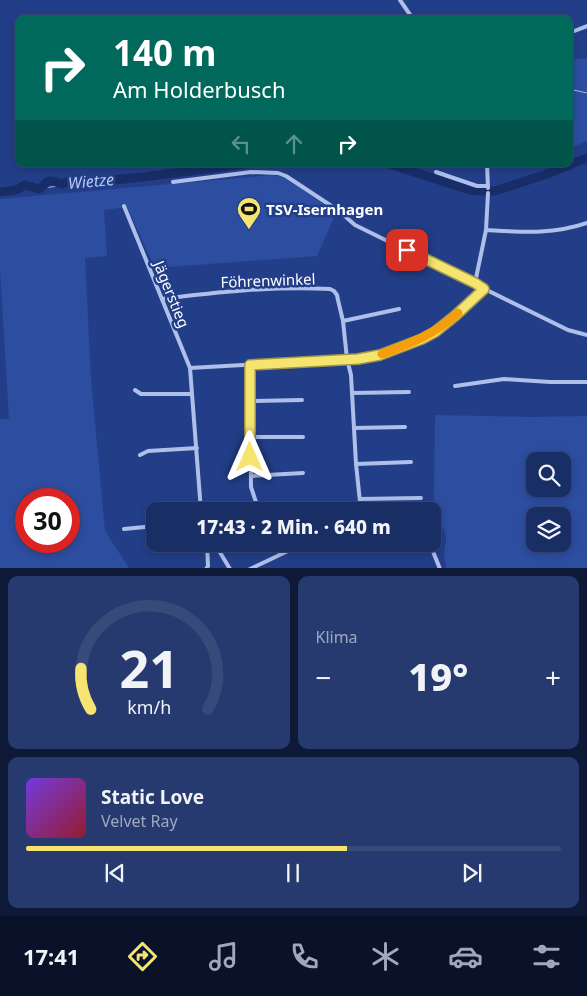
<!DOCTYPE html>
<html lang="de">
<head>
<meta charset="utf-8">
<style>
	:root { --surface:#1a2e66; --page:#273a6f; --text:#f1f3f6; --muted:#9fa8bf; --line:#384a7a; --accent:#f5e570 }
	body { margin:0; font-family:"Noto Sans",sans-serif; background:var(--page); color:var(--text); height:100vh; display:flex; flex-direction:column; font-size:19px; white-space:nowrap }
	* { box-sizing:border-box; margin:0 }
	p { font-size:16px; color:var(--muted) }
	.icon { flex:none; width:28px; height:28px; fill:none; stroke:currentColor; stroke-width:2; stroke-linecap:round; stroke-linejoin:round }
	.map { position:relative; height:568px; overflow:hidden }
	.panel { display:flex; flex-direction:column; gap:8px; padding:8px; background:#0e1938; flex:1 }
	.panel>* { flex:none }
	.hud { position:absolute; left:15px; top:15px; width:558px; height:152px; border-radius:10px; box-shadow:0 2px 8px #0003,0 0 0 1px var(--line); background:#00695c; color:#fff; overflow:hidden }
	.tools { position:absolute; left:526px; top:452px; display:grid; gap:10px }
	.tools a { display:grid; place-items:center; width:45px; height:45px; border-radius:10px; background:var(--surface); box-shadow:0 2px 8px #0003,0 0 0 1px var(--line); font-size:25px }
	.speed { position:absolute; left:15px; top:488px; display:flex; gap:10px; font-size:25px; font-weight:700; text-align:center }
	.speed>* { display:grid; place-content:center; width:65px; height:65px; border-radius:50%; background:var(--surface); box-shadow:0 2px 8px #0003,0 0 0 1px var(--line); line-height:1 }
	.speed .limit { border:8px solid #d22; background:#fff; color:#111 }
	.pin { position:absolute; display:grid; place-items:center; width:42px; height:42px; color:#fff; margin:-21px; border-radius:10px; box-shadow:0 2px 8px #0006 }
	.me { position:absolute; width:55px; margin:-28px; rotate:0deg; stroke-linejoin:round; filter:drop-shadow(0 0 4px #0008) }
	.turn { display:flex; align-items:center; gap:18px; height:105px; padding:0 15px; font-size:22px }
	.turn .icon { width:65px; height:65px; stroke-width:2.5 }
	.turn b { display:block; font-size:35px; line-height:42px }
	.lanes { display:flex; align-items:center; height:48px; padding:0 15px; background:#0003; justify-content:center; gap:25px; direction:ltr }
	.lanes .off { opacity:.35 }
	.big { font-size:38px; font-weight:800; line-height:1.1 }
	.panel .card { flex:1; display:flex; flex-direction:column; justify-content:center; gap:8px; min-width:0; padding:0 18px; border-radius:10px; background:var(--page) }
	.panel .dial { align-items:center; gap:0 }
	.dial svg { height:130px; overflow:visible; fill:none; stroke:var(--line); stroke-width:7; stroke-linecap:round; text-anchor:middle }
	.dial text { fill:var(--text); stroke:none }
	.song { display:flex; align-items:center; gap:15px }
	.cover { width:60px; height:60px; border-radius:8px; background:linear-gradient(135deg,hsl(260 70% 55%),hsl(350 70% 35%)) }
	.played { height:5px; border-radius:2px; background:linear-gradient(90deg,var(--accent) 60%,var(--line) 60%) }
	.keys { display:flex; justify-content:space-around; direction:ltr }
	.heat { display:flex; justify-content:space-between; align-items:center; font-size:28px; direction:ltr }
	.panel .tiles { flex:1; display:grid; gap:8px; grid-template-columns:1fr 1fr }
	.card:last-child { grid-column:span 2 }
	.trip { position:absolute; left:146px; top:502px; width:295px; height:50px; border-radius:10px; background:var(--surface); box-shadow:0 2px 8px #0003,0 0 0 1px var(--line); font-weight:800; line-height:50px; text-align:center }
	.tab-bar { display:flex; height:80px; justify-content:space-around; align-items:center; background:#0a1229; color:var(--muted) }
	.tab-bar .icon { width:35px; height:35px }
	.tab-bar .active { color:var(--accent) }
	.tab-bar b { font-size:22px; color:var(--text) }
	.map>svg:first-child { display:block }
	.green { fill:#2d4da0; fill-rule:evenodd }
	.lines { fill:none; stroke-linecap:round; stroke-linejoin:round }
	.stream { stroke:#a2b8eb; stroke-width:1 }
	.river { stroke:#182d67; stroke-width:9 }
	.minor { stroke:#aebfea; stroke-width:4 }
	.route-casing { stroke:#9f9549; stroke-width:12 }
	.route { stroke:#f5e570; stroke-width:9 }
	.slow { stroke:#f59e0b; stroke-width:9 }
	.labels { text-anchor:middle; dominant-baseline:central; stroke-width:5; stroke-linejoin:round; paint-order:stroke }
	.poi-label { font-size:15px; font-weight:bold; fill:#fff; stroke:#233e88; text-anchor:start }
	.street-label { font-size:15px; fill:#fff; stroke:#233e88 }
	.water-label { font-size:16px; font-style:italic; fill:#b9caf1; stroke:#233e88 }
</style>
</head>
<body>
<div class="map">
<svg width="587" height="569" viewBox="0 0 587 569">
	<rect width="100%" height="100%" fill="#233e88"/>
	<path class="green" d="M587 58V141L569 149V60Z
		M272 175 284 177 336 213 317 256 155 268 127 207 104 210 107 256 85 258 91 380 105 531 129 568 0 569V419H9L0 268V199ZM26 499H69V541H26Z
		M435 415 531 417 587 416V568H446L444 557 446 537 434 502ZM535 461H562V489H535ZM535 516H562V544H535Z"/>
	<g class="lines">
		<path class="stream" d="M569 89 587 93
			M41 188 60 186"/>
		<path class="river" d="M389 164 470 190 484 191H495L547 174 587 158
			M0 192 16 190 25 185 39 189C45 185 39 189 45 184 50 178 56 183 62 184L69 181 76 179 84 182H94L143 177 246 164"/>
		<path class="minor" d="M400 0 413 19
			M481 16 483 19
			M569 33 587 26
			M487 164 488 188
			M436 172 477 186H488
			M173 182 251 172 278 173 286 176 339 211 355 225 568 330 587 335
			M124 206 190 368 201 511
			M486 230C522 232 552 235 587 223
			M475 283 486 230 488 193
			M162 299C217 292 274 286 330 289L334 291 337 295 338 300 343 321 347 359 351 375 356 464 361 511
			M343 321 399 309
			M250 365 251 487 259 511
			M190 368 367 358C395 351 423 341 446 323 460 313 472 301 484 289
			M455 386 504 379 550 382H587
			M135 390 141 394H192
			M352 393 409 392
			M250 401 302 400
			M354 428 405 427
			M251 437H303
			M140 455 148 451 197 448
			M356 464 411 462
			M251 476 303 473
			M360 499 421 498
			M124 529 155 526
			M215 544 230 569
			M275 544 281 554
			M428 544 432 549 440 569
			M206 569 208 566 207 544
			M250 569 290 550 312 544"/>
	</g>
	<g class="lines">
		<g class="route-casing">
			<path id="route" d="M250 457V365L358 359 380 355 422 339 435 332 456 315 484 289 475 283 407 250"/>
		</g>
		<use href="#route" class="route"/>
		<path class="slow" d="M382 354C412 343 435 334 458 313"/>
	</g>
	<defs>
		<g id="stadium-pin" transform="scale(1.25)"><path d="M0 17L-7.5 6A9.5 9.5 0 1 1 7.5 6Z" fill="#f5e570" stroke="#233e88"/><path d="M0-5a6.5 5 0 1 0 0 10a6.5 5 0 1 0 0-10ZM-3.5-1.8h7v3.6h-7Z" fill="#111"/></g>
	</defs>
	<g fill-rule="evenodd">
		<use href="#stadium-pin" x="249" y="209"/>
	</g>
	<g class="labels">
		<g class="poi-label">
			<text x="266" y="209">TSV-Isernhagen</text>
		</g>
		<g class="street-label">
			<text transform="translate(268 280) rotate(-2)">Föhrenwinkel</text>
			<text transform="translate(172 294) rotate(68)">Jägerstieg</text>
		</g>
		<g class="water-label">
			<text transform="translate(91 181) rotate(-5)">Wietze</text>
		</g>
	</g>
</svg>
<div class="tools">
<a><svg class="icon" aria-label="search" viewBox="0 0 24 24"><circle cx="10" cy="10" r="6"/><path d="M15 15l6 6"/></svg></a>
<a><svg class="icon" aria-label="layers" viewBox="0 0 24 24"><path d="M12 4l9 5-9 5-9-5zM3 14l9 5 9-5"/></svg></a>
</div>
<div class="speed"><div class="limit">30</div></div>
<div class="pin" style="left:407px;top:250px;background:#d93025"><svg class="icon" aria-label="arrive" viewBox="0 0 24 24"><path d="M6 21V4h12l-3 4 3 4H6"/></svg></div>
<svg class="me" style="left:250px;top:457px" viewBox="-20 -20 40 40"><path d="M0-17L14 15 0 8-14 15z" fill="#f5e570" stroke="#fff" stroke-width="4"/></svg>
<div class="trip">17:43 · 2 Min. · 640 m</div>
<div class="hud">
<div class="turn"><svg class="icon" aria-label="right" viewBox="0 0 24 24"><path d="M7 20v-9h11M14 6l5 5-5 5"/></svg><div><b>140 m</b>Am Holderbusch</div></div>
<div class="lanes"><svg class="icon off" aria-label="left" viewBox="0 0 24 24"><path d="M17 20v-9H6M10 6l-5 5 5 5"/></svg><svg class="icon off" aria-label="ahead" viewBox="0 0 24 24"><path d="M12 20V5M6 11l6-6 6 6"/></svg><svg class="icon" aria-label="right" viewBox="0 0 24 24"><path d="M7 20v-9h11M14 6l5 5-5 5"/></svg></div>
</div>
</div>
<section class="panel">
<div class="tiles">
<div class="card dial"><svg viewBox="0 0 100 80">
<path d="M14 69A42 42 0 1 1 86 69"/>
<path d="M14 69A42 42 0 0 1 8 44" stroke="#f5e570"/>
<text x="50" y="56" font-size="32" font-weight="700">21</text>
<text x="50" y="72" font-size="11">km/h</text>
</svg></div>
<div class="card"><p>Klima</p>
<div class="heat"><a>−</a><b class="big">19°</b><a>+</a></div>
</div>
<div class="card">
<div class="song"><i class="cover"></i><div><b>Static Love</b><p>Velvet Ray</p></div></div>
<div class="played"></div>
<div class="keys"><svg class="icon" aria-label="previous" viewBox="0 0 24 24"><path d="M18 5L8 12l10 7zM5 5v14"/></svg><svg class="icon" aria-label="pause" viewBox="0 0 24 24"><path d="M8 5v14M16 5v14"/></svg><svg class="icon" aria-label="next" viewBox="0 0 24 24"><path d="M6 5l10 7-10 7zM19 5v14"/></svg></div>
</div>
</div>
</section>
<nav class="tab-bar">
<b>17:41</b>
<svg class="icon active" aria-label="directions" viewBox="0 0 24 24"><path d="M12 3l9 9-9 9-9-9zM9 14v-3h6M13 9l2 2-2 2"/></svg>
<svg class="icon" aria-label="music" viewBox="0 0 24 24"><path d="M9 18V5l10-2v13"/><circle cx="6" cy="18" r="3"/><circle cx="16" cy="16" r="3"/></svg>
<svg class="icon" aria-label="phone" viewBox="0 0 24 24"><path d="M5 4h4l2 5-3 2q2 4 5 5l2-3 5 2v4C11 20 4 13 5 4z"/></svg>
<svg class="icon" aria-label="climate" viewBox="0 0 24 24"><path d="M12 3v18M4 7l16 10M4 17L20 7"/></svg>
<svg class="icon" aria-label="car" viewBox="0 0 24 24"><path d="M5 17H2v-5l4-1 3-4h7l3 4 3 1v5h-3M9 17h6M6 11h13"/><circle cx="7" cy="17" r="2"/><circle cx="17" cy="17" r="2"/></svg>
<svg class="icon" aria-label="filters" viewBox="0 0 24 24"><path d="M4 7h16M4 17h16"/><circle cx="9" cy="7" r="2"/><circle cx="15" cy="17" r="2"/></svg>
</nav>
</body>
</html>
